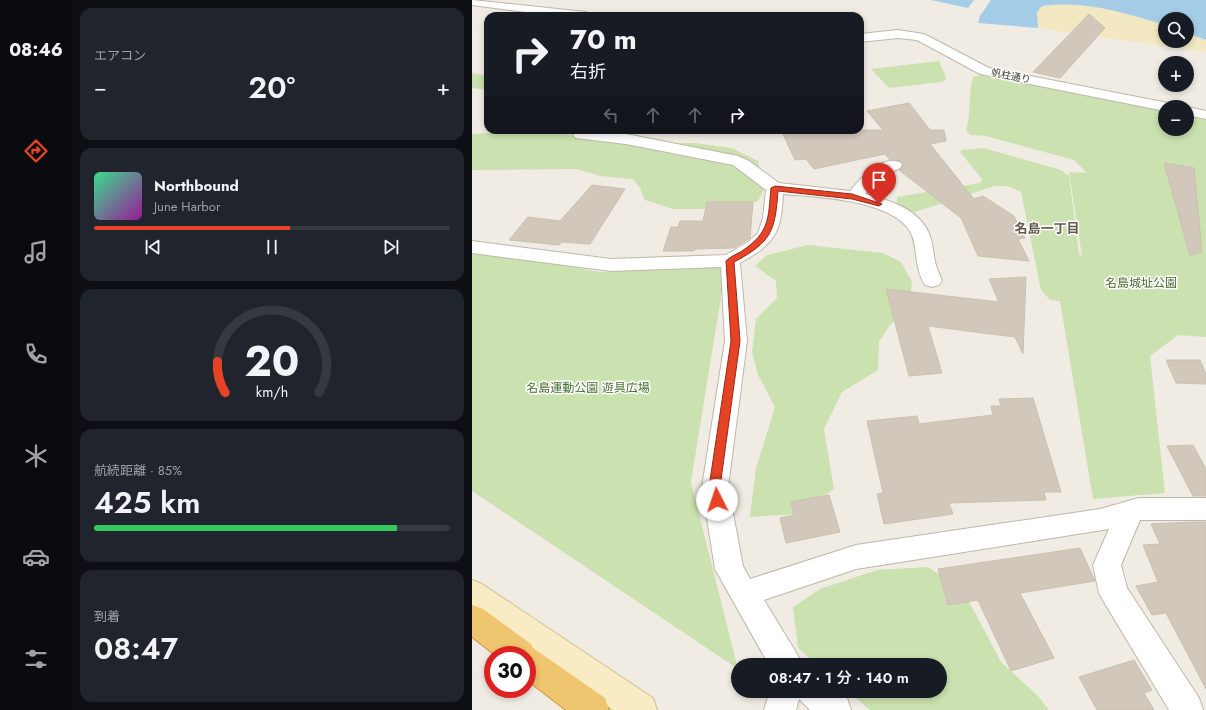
<!DOCTYPE html>
<html lang="ja">
<head>
<meta charset="utf-8">
<style>
	:root { --surface:#171b24; --page:#20242c; --text:#f1f3f6; --muted:#9ea1a6; --line:#363941; --accent:#e54226 }
	body { margin:0; font-family:Jost,"Noto Sans JP",sans-serif; background:var(--page); color:var(--text); height:100vh; display:flex; flex-direction:column; font-size:15px; white-space:nowrap }
	* { box-sizing:border-box; margin:0 }
	p { font-size:13px; color:var(--muted) }
	.icon { flex:none; width:22px; height:22px; fill:none; stroke:currentColor; stroke-width:2; stroke-linecap:round; stroke-linejoin:round }
	.map { position:relative; flex:1; overflow:hidden }
	.sheet { display:flex; flex-direction:column; gap:8px; padding:8px; background:#0d0f14; width:400px }
	.sheet>* { flex:none }
	.banner { position:absolute; left:12px; top:12px; width:380px; height:122px; border-radius:12px; box-shadow:0 2px 6px #0003; background:#171b24; color:var(--text); overflow:hidden }
	.fabs { position:absolute; left:686px; top:12px; display:grid; gap:8px }
	.fabs a { display:grid; place-items:center; width:36px; height:36px; border-radius:50%; background:var(--surface); box-shadow:0 2px 6px #0003; font-size:20px }
	.speed { position:absolute; left:12px; top:646px; display:flex; gap:8px; font-size:20px; font-weight:700; text-align:center }
	.speed>* { display:grid; place-content:center; width:52px; height:52px; border-radius:50%; background:var(--surface); box-shadow:0 2px 6px #0003; line-height:1 }
	.speed .limit { border:6px solid #d22; background:#fff; color:#111 }
	.pin { position:absolute; display:grid; place-items:center; width:34px; height:34px; color:#fff; margin:-41px -17px; border-radius:50% 50% 50% 0; rotate:-45deg; box-shadow:0 0 4px #0007 }
	.pin .icon { rotate:45deg }
	.me { position:absolute; width:44px; margin:-22px; rotate:356deg; stroke-linejoin:round; filter:drop-shadow(0 0 3px #0008) }
	.turn { display:flex; align-items:center; gap:14px; height:84px; padding:0 20px; font-size:18px }
	.turn .icon { width:52px; height:52px; stroke-width:2.5 }
	.turn b { display:block; font-size:28px; line-height:34px }
	.lanes { display:flex; align-items:center; height:38px; padding:0 20px; background:#0003; justify-content:center; gap:20px; direction:ltr }
	.lanes .off { opacity:.35 }
	.big { font-size:30px; font-weight:600; line-height:1.1 }
	.sheet .card { flex:1; display:flex; flex-direction:column; justify-content:center; gap:6px; min-width:0; padding:0 14px; border-radius:12px; background:var(--page) }
	.sheet .dial { align-items:center; gap:0 }
	.dial svg { height:104px; overflow:visible; fill:none; stroke:var(--line); stroke-width:7; stroke-linecap:round; text-anchor:middle }
	.dial text { fill:var(--text); stroke:none }
	.song { display:flex; align-items:center; gap:12px }
	.cover { width:48px; height:48px; border-radius:6px; background:linear-gradient(135deg,hsl(150 70% 55%),hsl(300 70% 35%)) }
	.played { height:4px; border-radius:2px; background:linear-gradient(90deg,var(--accent) 55%,var(--line) 55%) }
	.keys { display:flex; justify-content:space-around; direction:ltr }
	.heat { display:flex; justify-content:space-between; align-items:center; font-size:22px; direction:ltr }
	.charge { height:6px; border-radius:3px; background:linear-gradient(90deg,#34c759 85%,var(--line) 0) }
	.trip { position:absolute; left:259px; top:658px; width:216px; height:40px; border-radius:20px; background:var(--surface); box-shadow:0 2px 6px #0003; font-weight:600; line-height:40px; text-align:center }
	main { display:flex; flex:1; min-height:0 }
	.tabs { display:flex; flex-direction:column; width:72px; justify-content:space-around; align-items:center; background:#090b0e; color:var(--muted) }
	.tabs .icon { width:28px; height:28px }
	.tabs .current { color:var(--accent) }
	.tabs b { font-size:18px; color:var(--text) }
	.map>svg:first-child { display:block }
	.green { fill:#cbe1b0 }
	.sand { fill:#f2e8c2 }
	.water { fill:#a5cde8 }
	.building { fill:#d1c8bb; stroke:#cbc0af }
	.lines { fill:none; stroke-linecap:round; stroke-linejoin:round }
	.street-casing { stroke:#beb7ab; stroke-width:2 }
	.secondary-casing { stroke:#ccbe97; stroke-width:2 }
	.highway-casing { stroke:#ce9941; stroke-width:2 }
	.street { fill:#fff; fill-rule:evenodd }
	.secondary { fill:#f9ecc5; fill-rule:evenodd }
	.highway { fill:#f0c56f; fill-rule:evenodd }
	.route { fill:#e54226; stroke:#952b19 }
	.labels { text-anchor:middle; dominant-baseline:central; stroke-width:3; stroke-linejoin:round; paint-order:stroke }
	.far-street-label { font-size:10px; fill:#423d35; stroke:#fff }
	.park-label { font-size:12px; fill:#466d2e; stroke:#fff }
	.neighbourhood-label { font-size:13px; font-weight:bold; fill:#635a4d; stroke:#fff }
</style>
</head>
<body>
<main>
<nav class="tabs">
<b>08:46</b>
<svg class="icon current" aria-label="directions" viewBox="0 0 24 24"><path d="M12 3l9 9-9 9-9-9zM9 14v-3h6M13 9l2 2-2 2"/></svg>
<svg class="icon" aria-label="music" viewBox="0 0 24 24"><path d="M9 18V5l10-2v13"/><circle cx="6" cy="18" r="3"/><circle cx="16" cy="16" r="3"/></svg>
<svg class="icon" aria-label="phone" viewBox="0 0 24 24"><path d="M5 4h4l2 5-3 2q2 4 5 5l2-3 5 2v4C11 20 4 13 5 4z"/></svg>
<svg class="icon" aria-label="climate" viewBox="0 0 24 24"><path d="M12 3v18M4 7l16 10M4 17L20 7"/></svg>
<svg class="icon" aria-label="car" viewBox="0 0 24 24"><path d="M5 17H2v-5l4-1 3-4h7l3 4 3 1v5h-3M9 17h6M6 11h13"/><circle cx="7" cy="17" r="2"/><circle cx="17" cy="17" r="2"/></svg>
<svg class="icon" aria-label="filters" viewBox="0 0 24 24"><path d="M4 7h16M4 17h16"/><circle cx="9" cy="7" r="2"/><circle cx="15" cy="17" r="2"/></svg>
</nav>
<section class="sheet">
<div class="card"><p>エアコン</p>
<div class="heat"><a>−</a><b class="big">20°</b><a>+</a></div>
</div>
<div class="card">
<div class="song"><i class="cover"></i><div><b>Northbound</b><p>June Harbor</p></div></div>
<div class="played"></div>
<div class="keys"><svg class="icon" aria-label="previous" viewBox="0 0 24 24"><path d="M18 5L8 12l10 7zM5 5v14"/></svg><svg class="icon" aria-label="pause" viewBox="0 0 24 24"><path d="M8 5v14M16 5v14"/></svg><svg class="icon" aria-label="next" viewBox="0 0 24 24"><path d="M6 5l10 7-10 7zM19 5v14"/></svg></div>
</div>
<div class="card dial"><svg viewBox="0 0 100 80">
<path d="M14 69A42 42 0 1 1 86 69"/>
<path d="M14 69A42 42 0 0 1 8 45" stroke="#e54226"/>
<text x="50" y="56" font-size="32" font-weight="700">20</text>
<text x="50" y="72" font-size="11">km/h</text>
</svg></div>
<div class="card"><p>航続距離 · 85%</p><b class="big">425 km</b><div class="charge"></div></div>
<div class="card"><p>到着</p><b class="big">08:47</b></div>
</section>
<div class="map">
<svg width="734" height="710" viewBox="0 0 734 710">
	<rect width="100%" height="100%" fill="#f0ece4"/>
	<path class="green" d="M467 61 473 75 474 79 470 82 417 88 399 69Z
		M0 73 16 76V90L0 88Z
		M511 75 693 111V129H715V116L734 120V337L706 335 678 356 693 493 621 499 588 301 578 300 569 290 549 192 536 186H523L443 212 437 211 425 204V197L508 183 510 179 488 152 491 150 511 148 589 170 597 176 607 254 610 256 597 172 615 173 602 160 514 136 499 135 494 131C499 113 496 95 501 77Z
		M69 130 145 143H223L260 148 286 161 292 190 286 201 262 209H201L173 200 168 188 161 179 128 176 105 169 0 170V134Z
		M336 245 411 253 429 262 440 282 437 307 417 326 407 342 406 370 370 392 352 429 362 489 325 514 278 517 284 468 303 407 286 375 280 352 284 319 305 298 304 281 283 266 295 255Z
		M0 252 21 253 128 272 254 266 219 482 266 669 0 491Z
		M456 567 491 590 529 662 566 696 577 710H398L375 691H468V665H345L326 648 321 607 348 589 405 570Z"/>
	<path class="sand" d="M596 2 620 4 693 25V41H715V33L734 40V52L566 28 565 12 570 6Z"/>
	<path class="water" d="M459 0H502L496 8Z
		M519 0H734V40L715 33V19H693V25C652 13 613 0 570 6L565 12 566 28 506 23 508 16Z"/>
	<path class="building" d="M617 14 633 28 588 78 561 72Z
		M437 103 458 130H472L474 141 458 144 502 199 511 196 542 216 553 238 546 239 557 261 506 256 489 218 427 170 431 166 428 161 418 160 413 154 342 169 334 159 323 160 309 130H411L395 111Z
		M692 163 722 168 730 252 718 255Z
		M120 185 153 189 118 244 90 242 87 245 37 240 56 217 88 221Z
		M235 202H281L278 238 262 248 223 249 222 251H191L199 227H206L208 221H231Z
		M554 277 551 354 543 337 456 326 470 373 437 376 414 289 527 302 517 279Z
		M694 360H728L734 374V384L704 383Z
		M561 398 589 492H572L574 500 477 503 481 514 412 524 405 494 411 493 395 421 445 416 447 424 521 415 519 406H529L527 399Z
		M721 445 734 469V496H721L695 446Z
		M357 495 368 532 314 543 308 518 322 515 319 502Z
		M719 522H734V689L694 613 680 615 664 586 686 582 671 545 688 544 679 524Z
		M608 548 623 581 548 593 582 658 539 671 506 600 476 605 466 569Z
		M662 660 680 690 672 693 682 710H625L607 677Z"/>
	<g class="lines">
		<g class="street-casing">
			<path id="street" d="M0 0 114 12 120 16H85L0 5Z
				M426 30 452 34 517 68 696 103 701 104 703 107H693V111L508 74 445 40 426 38 388 42V34Z
				M713 107H715L734 111V119L715 115V107Z
				M109 130 154 134 266 156 277 161 307 183 378 191C390 177 407 156 428 162L430 165 428 168 410 177 393 194C418 200 449 210 458 236 461 244 461 253 463 261 464 268 468 274 470 281L467 285 460 287 453 285C442 268 446 248 439 233 421 199 344 197 311 194 309 234 303 243 268 263L275 341 256 487 271 566 278 579 384 545 628 509 667 498H734V520H668L649 565 655 588 727 698 731 710H697L632 602 627 593 621 565 637 529 384 569 292 600 325 654 330 665H297L243 569 230 487 253 341 249 267 139 271 0 253V241L139 259 254 255 276 242 286 233 291 218 294 190 261 165 154 144 104 138 101 135 104 132Z
				M298 691H365L375 698 379 710H338L327 699 324 710H292Z"/>
		</g>
		<g class="secondary-casing">
			<path id="secondary" d="M0 580 10 584 181 698 185 710H141L0 610Z"/>
		</g>
		<g class="highway-casing">
			<path id="highway" d="M0 605 11 609 59 644 61 648 133 698 137 710H94L55 680V655H23L0 637Z"/>
		</g>
		<use href="#street" class="street"/>
		<use href="#secondary" class="secondary"/>
		<use href="#highway" class="highway"/>
	</g>
	<path class="route" d="M303 186 380 194 410 204 407 206 380 199 306 191C303 231 300 242 262 262L268 341 248 487 251 500 249 503H241L237 487 259 341 254 261C259 256 265 254 270 251 298 232 296 219 299 188Z"/>
	<g class="labels">
		<g class="far-street-label">
			<text transform="translate(539 76) rotate(11)">帆柱通り</text>
		</g>
		<g class="park-label">
			<text x="669" y="283">名島城址公園</text>
			<text x="116" y="388">名島運動公園 遊具広場</text>
		</g>
		<g class="neighbourhood-label">
			<text x="575" y="228">名島一丁目</text>
		</g>
	</g>
</svg>
<div class="fabs">
<a><svg class="icon" aria-label="search" viewBox="0 0 24 24"><circle cx="10" cy="10" r="6"/><path d="M15 15l6 6"/></svg></a>
<a>+</a>
<a>−</a>
</div>
<div class="speed"><div class="limit">30</div></div>
<div class="pin" style="left:407px;top:204px;background:#d93025"><svg class="icon" aria-label="arrive" viewBox="0 0 24 24"><path d="M6 21V4h12l-3 4 3 4H6"/></svg></div>
<svg class="me" style="left:245px;top:500px" viewBox="-20 -20 40 40"><circle r="19" fill="#fff"/><path d="M0-13L10 11 0 6-10 11z" fill="#e54226"/></svg>
<div class="trip">08:47 · 1 分 · 140 m</div>
<div class="banner">
<div class="turn"><svg class="icon" aria-label="right" viewBox="0 0 24 24"><path d="M7 20v-9h11M14 6l5 5-5 5"/></svg><div><b>70 m</b>右折</div></div>
<div class="lanes"><svg class="icon off" aria-label="left" viewBox="0 0 24 24"><path d="M17 20v-9H6M10 6l-5 5 5 5"/></svg><svg class="icon off" aria-label="ahead" viewBox="0 0 24 24"><path d="M12 20V5M6 11l6-6 6 6"/></svg><svg class="icon off" aria-label="ahead" viewBox="0 0 24 24"><path d="M12 20V5M6 11l6-6 6 6"/></svg><svg class="icon" aria-label="right" viewBox="0 0 24 24"><path d="M7 20v-9h11M14 6l5 5-5 5"/></svg></div>
</div>
</div>
</main>
</body>
</html>
